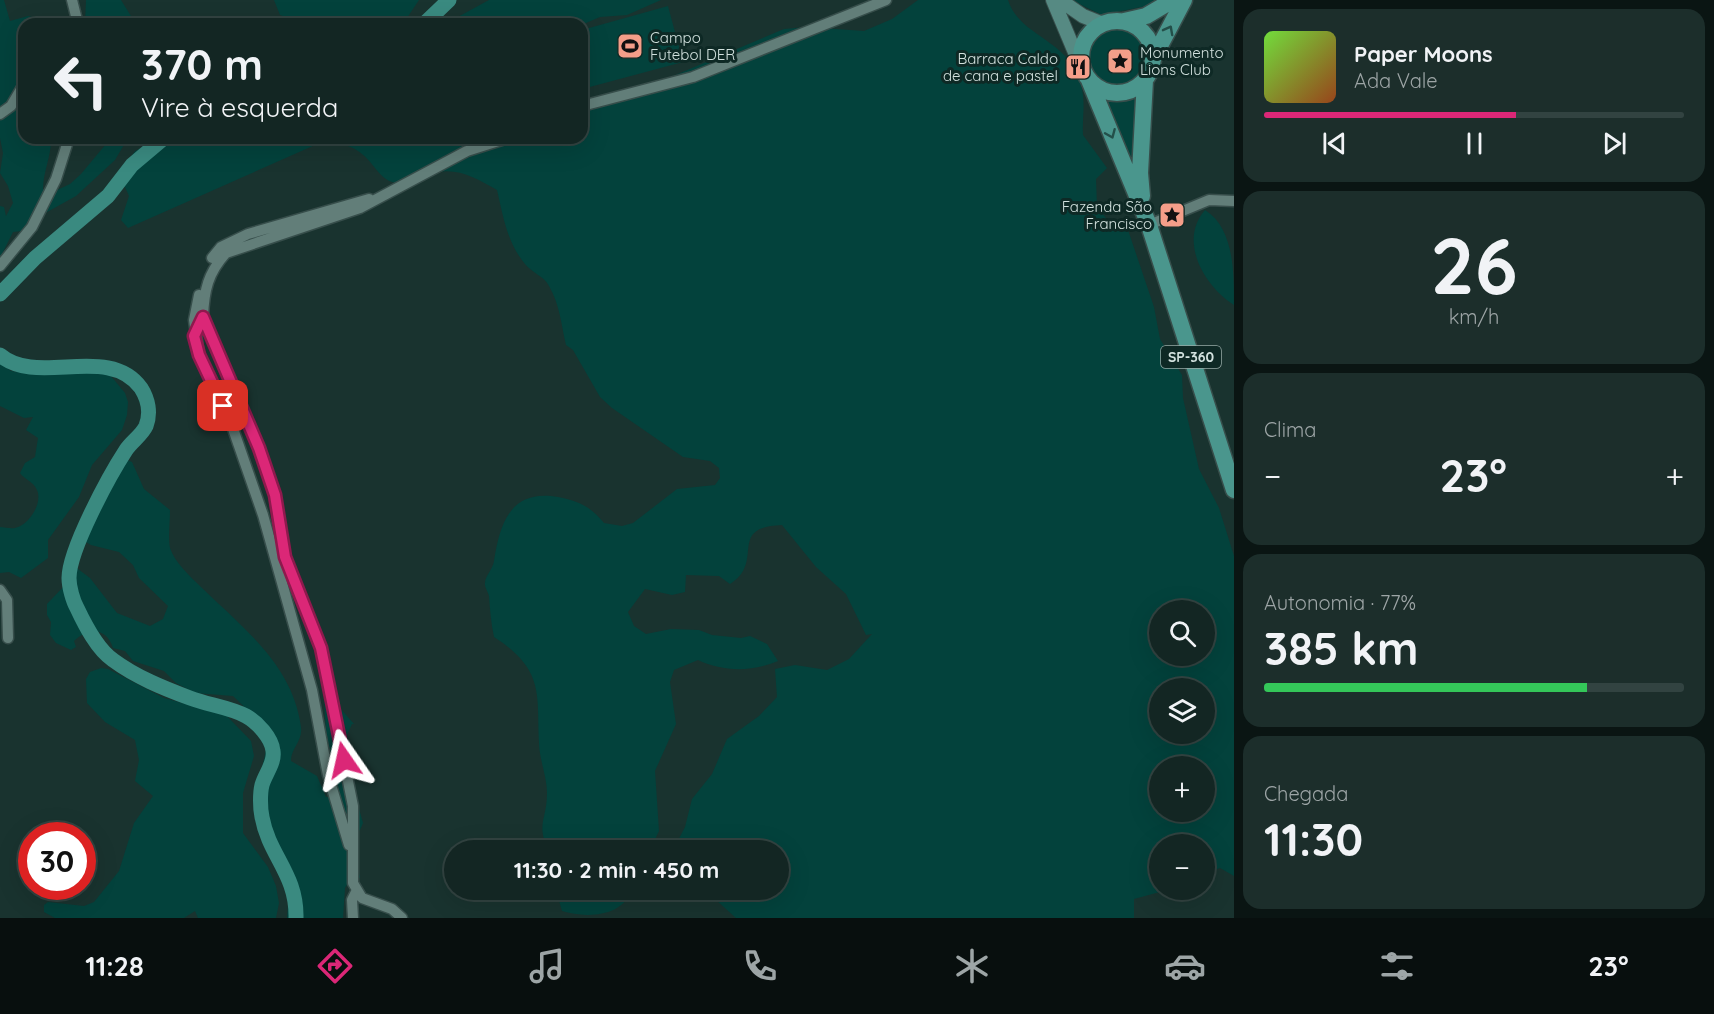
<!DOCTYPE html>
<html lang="pt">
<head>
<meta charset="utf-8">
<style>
	:root { --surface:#132623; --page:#1c2e2b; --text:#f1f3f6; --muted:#9da5a6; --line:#324341; --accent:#db2777 }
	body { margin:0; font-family:Quicksand,sans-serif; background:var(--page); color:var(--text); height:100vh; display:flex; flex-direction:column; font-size:22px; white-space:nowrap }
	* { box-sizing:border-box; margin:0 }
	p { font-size:20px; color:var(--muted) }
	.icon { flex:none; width:33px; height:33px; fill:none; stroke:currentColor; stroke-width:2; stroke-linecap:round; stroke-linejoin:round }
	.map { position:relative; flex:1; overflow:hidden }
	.sheet { display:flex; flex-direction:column; gap:9px; padding:9px; background:#0a1513; width:480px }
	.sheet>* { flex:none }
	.hud { position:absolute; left:18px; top:18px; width:570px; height:126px; border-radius:18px; box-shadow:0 6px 24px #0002,0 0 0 2px var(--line); background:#132623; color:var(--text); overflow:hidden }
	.buttons { position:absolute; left:1149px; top:600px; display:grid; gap:12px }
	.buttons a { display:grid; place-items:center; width:66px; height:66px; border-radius:50%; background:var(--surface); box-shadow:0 6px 24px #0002,0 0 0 2px var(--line); font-size:30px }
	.speed { position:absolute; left:18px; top:822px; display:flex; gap:12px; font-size:30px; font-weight:700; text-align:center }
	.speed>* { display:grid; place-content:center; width:78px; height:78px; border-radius:50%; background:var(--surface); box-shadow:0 6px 24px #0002,0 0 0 2px var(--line); line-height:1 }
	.speed .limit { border:9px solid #d22; background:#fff; color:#111 }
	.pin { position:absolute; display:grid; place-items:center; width:51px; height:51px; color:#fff; margin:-26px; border-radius:12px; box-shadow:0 3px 9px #0006 }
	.me { position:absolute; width:66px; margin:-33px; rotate:349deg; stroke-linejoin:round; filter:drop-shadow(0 0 4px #0008) }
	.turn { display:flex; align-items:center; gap:21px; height:126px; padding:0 24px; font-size:27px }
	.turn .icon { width:78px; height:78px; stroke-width:2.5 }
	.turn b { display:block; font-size:42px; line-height:51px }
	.big { font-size:45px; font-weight:800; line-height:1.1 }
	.sheet .tile { flex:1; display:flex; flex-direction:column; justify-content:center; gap:9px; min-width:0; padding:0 21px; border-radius:18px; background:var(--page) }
	.sheet .dial { align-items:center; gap:0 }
	.dial b { font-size:78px; line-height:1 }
	.song { display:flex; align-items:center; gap:18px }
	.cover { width:72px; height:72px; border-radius:9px; background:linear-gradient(135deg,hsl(100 70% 55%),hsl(20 70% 35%)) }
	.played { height:6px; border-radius:3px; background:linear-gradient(90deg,var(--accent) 60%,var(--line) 60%) }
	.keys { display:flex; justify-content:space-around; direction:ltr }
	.heat { display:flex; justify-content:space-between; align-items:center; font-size:33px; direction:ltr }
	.charge { height:9px; border-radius:4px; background:linear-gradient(90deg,#34c759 77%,var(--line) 0) }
	.trip { position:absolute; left:444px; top:840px; width:345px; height:60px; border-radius:30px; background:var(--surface); box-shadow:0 6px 24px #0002,0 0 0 2px var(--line); font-weight:800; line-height:60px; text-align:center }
	.tab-bar { display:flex; height:96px; justify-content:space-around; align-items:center; background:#080f0e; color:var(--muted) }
	.tab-bar .icon { width:42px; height:42px }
	.tab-bar .on { color:var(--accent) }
	.tab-bar b { font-size:27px; color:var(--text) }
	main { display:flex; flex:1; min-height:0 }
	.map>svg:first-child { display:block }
	.green { fill:#03423c; fill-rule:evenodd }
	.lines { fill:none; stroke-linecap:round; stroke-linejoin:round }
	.river { stroke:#3a8a80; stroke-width:15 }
	.street-casing { stroke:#374e4b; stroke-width:13 }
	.secondary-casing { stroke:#374e4b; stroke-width:16 }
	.primary-casing { stroke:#374e4b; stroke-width:19 }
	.street { stroke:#627e79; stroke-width:10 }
	.secondary { stroke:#568a83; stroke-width:14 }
	.primary { stroke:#4a968d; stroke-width:16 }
	.oneway { stroke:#234f49 }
	.route-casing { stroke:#8e194d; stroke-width:15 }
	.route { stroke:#db2777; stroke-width:10 }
	.labels { text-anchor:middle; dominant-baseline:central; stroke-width:6; stroke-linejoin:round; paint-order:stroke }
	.shield { fill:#0e2925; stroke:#97aaa6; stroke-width:1.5 }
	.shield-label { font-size:14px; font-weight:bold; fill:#d2e1de }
	.poi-label { font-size:15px; fill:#d2e1de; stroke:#0e2925; text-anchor:start }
</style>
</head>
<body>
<main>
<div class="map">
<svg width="1234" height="918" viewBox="0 0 1234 918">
	<rect width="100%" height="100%" fill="#19332f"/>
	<path class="green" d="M0 0H4L10 21 28 16 58 24H24V138L51 140C51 157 43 172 43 189L53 192 70 184 81 174 111 138H128L115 160 76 196 40 216 22 231 13 232 0 258V206L4 207 6 216 13 203 8 186 0 173 3 153 0 138Z
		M86 0H121L136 24H85Z
		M274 0H419L403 24H301L298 21 280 15Z
		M489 0H661L627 15 600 17 586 23 445 24Z
		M918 0H1008C1020 38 1069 38 1081 85 1086 103 1082 117 1083 135L1107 168 1096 179 1097 207 1114 228 1127 227 1154 307 1160 339 1182 375 1183 398 1199 469 1219 508 1234 556V876L1220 868 1205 874 1204 844H1160V890H1167L1134 899V918H736L705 890H778V850H673L685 827 692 799 712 774 727 739 759 716 777 697 775 669 795 665 827 670 849 659 872 634 866 635 846 594 816 567 782 525C726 527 766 562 730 584L719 576 686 575 685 592 672 595 645 589 628 612 634 626 646 634 671 629 699 630 712 635 741 638 750 636 767 644 778 661C752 672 723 672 698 660L674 670 670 682 676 724 655 771 659 831 650 850H548C536 823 547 820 547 793 547 780 542 766 540 753 535 699 549 672 494 637 491 623 490 610 489 596 488 592 484 586 485 583 485 576 493 569 494 561 500 522 511 489 558 497 579 501 591 507 604 523L622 526 633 523 677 489 715 485 720 478 719 468 710 461 683 457 612 408 600 397 573 350 566 345C561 324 560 305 549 286 544 276 532 273 525 264 507 243 503 215 497 190 478 179 460 168 437 172 423 175 407 187 392 182 385 180 380 174 375 168 359 146 341 140 315 145L128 228 121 220 129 196 119 174 135 151 161 138H582V110L600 107 784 29 807 27 864 31 892 19ZM1160 610H1204V656H1160ZM1160 688H1204V734H1160ZM1160 766H1204V812H1160Z
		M1071 0H1157L1151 5 1102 15Z
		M668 6 683 62 586 88 582 72V30Z
		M1087 58a29 29 0 1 1 58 0a29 29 0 1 1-58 0Z
		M1138 94 1133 163 1102 96C1116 101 1125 101 1138 94Z
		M1205 210C1234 228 1234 272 1234 305 1204 286 1178 241 1205 210Z
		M0 362 11 371 39 375H53L93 365 106 370 125 393 128 402 127 415 122 430 92 465 79 497 48 540V558L21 578 9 572 0 573V527C4 527 11 529 15 528 29 525 43 503 37 490 34 482 24 479 20 473L25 463 35 457 38 438 26 430 33 417 24 418 0 406Z
		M122 458 132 462 144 489 170 510C170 522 168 537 170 548 175 563 190 576 201 587 243 628 293 665 301 727 303 741 291 748 291 761L317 776 326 797H332C345 781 331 760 328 742 325 724 323 703 326 685L329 684 339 707 354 724H352L347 735 353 787 363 823 360 830 350 838 360 877 356 883H348L345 888 343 918H287L290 879 274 844 269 815 260 793V777L268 741 262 724 233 696 195 693 176 683 164 671 133 661 125 651 113 648C107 628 89 627 74 641L76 647 71 650 56 643 50 635 51 622 47 615V604L66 584 70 563 90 578 117 613 150 626 163 619 168 606 139 578 133 565 119 552 91 545 76 536 105 482Z
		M101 668 108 669 164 698 226 715 251 741 254 756 243 793V833L268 867 276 886 279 903 276 918H198L195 911 184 918H55L44 912V905L48 902 84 906 94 902 119 871 134 823 153 796 135 781 139 760 135 740 105 722 87 703 86 679 90 672Z
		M556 890H631C623 918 584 918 562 911Z"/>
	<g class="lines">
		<path class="river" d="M424 24 449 0
			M0 294 35 258 108 196 132 165 164 138
			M0 355C37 387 109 343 141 388 148 399 151 413 146 426 142 435 131 442 126 450 109 476 69 550 69 578 69 587 73 601 77 608 85 625 97 649 113 660 136 677 163 688 190 698 208 705 229 707 246 716 257 722 272 738 273 751 275 763 265 774 262 785 260 793 260 808 262 817 269 856 297 874 296 918"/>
		<g class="street-casing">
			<path id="street" d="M72 0 78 24
				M582 106 693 77 886 0
				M0 114 11 106 24 84
				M1149 225 1209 200 1234 201
				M212 258 221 247 248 234 369 199
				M0 266 32 227 56 179 69 138
				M199 295 194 320 199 355 231 423 263 515 312 690 328 775 349 845
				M0 590 7 600 8 638
				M353 918 352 900 356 892
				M402 918 392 909 362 898 353 883V806L321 648 285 557 275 495 259 448 203 317C204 290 208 273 226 253L360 208 467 151 508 138"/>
		</g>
		<g class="secondary-casing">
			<path id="secondary" d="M1053 0 1082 69
				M1060 0 1083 16 1103 24"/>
		</g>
		<g class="primary-casing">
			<path id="primary" d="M1081 57a36 36 0 1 1 72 0a36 36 0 1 1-72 0Z
				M1124 21 1146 16 1173 0
				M1153 59 1184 0
				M1089 80 1149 225 1234 490
				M1142 196 1140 173 1145 80"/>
		</g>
		<use href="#street" class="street"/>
		<use href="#secondary" class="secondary"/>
		<use href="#primary" class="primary"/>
	</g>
	<defs><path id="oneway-chevron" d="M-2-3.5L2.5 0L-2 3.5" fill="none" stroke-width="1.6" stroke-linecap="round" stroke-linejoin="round" transform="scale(1.5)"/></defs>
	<g class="oneway">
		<use href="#oneway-chevron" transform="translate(1169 30) rotate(-62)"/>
		<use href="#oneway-chevron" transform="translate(1111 134) rotate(67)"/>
	</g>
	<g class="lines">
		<g class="route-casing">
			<path id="route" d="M223 406 199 355 194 336 203 317 259 448 275 495 285 557 321 648 344 760"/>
		</g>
		<use href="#route" class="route"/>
	</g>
	<defs>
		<g id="stadium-square" transform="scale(1.35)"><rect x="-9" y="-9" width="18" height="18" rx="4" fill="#f49e89" stroke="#0e2925"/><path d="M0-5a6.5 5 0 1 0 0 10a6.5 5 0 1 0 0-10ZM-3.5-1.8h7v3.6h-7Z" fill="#111"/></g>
		<g id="sight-square" transform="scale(1.35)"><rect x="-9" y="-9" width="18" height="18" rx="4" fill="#f49e89" stroke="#0e2925"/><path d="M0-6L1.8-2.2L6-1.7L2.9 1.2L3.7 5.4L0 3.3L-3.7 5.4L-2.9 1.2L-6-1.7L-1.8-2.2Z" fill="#111"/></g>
		<g id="restaurant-square" transform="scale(1.35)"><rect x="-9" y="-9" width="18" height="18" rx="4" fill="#f49e89" stroke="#0e2925"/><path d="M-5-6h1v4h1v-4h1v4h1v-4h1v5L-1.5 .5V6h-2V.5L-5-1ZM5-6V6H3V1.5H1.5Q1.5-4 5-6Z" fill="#111"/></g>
	</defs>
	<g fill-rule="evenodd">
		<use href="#stadium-square" x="630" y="46"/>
		<use href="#sight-square" x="1120" y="61"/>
		<use href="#restaurant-square" x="1078" y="67"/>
		<use href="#sight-square" x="1172" y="215"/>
	</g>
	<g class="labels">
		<rect class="shield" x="1161" y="346" width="60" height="22" rx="4.5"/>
		<g class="shield-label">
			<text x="1191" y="357">SP-360</text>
		</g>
		<g class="poi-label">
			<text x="650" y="37">Campo<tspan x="650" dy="17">Futebol DER</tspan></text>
			<text x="1140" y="52">Monumento<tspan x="1140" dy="17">Lions Club</tspan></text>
			<text x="1058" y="58" text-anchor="end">Barraca Caldo<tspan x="1058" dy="17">de cana e pastel</tspan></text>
			<text x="1152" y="206" text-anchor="end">Fazenda São<tspan x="1152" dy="17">Francisco</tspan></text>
		</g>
	</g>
</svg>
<div class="buttons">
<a><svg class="icon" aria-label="search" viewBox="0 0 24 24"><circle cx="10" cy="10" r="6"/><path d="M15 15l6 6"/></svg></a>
<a><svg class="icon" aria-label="layers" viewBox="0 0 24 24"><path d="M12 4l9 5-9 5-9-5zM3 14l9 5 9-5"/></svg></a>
<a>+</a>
<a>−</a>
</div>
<div class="speed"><div class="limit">30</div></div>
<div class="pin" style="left:223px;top:406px;background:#d93025"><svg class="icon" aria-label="arrive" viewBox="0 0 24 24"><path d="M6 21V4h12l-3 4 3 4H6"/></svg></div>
<svg class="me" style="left:344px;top:760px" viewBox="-20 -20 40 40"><path d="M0-17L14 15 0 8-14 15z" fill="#db2777" stroke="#fff" stroke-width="4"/></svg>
<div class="trip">11:30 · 2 min · 450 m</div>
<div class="hud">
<div class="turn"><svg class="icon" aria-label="left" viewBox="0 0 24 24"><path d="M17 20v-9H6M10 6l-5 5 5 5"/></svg><div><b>370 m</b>Vire à esquerda</div></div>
</div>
</div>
<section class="sheet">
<div class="tile">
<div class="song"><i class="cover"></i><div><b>Paper Moons</b><p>Ada Vale</p></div></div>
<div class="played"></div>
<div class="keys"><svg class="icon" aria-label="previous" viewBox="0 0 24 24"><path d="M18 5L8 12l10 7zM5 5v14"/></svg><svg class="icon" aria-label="pause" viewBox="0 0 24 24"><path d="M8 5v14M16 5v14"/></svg><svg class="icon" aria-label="next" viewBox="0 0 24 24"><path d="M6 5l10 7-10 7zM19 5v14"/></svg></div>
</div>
<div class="tile dial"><b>26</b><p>km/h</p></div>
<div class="tile"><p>Clima</p>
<div class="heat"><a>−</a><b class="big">23°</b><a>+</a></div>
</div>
<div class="tile"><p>Autonomia · 77%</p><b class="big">385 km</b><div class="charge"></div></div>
<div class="tile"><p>Chegada</p><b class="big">11:30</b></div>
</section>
</main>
<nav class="tab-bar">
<b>11:28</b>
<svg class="icon on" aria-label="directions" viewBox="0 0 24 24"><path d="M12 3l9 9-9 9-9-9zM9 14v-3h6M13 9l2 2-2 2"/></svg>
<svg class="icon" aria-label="music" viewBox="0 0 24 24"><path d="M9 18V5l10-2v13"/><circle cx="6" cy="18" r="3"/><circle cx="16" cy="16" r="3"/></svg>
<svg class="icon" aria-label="phone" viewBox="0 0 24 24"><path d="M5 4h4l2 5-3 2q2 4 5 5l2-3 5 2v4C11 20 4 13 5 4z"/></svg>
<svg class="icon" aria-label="climate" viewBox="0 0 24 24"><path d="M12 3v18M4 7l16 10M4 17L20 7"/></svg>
<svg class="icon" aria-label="car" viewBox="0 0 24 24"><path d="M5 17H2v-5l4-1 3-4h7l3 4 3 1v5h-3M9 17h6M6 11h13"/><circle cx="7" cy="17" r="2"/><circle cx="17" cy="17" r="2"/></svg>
<svg class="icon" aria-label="filters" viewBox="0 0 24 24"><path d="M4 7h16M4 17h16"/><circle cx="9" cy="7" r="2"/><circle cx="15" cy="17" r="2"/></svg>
<b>23°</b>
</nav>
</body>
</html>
